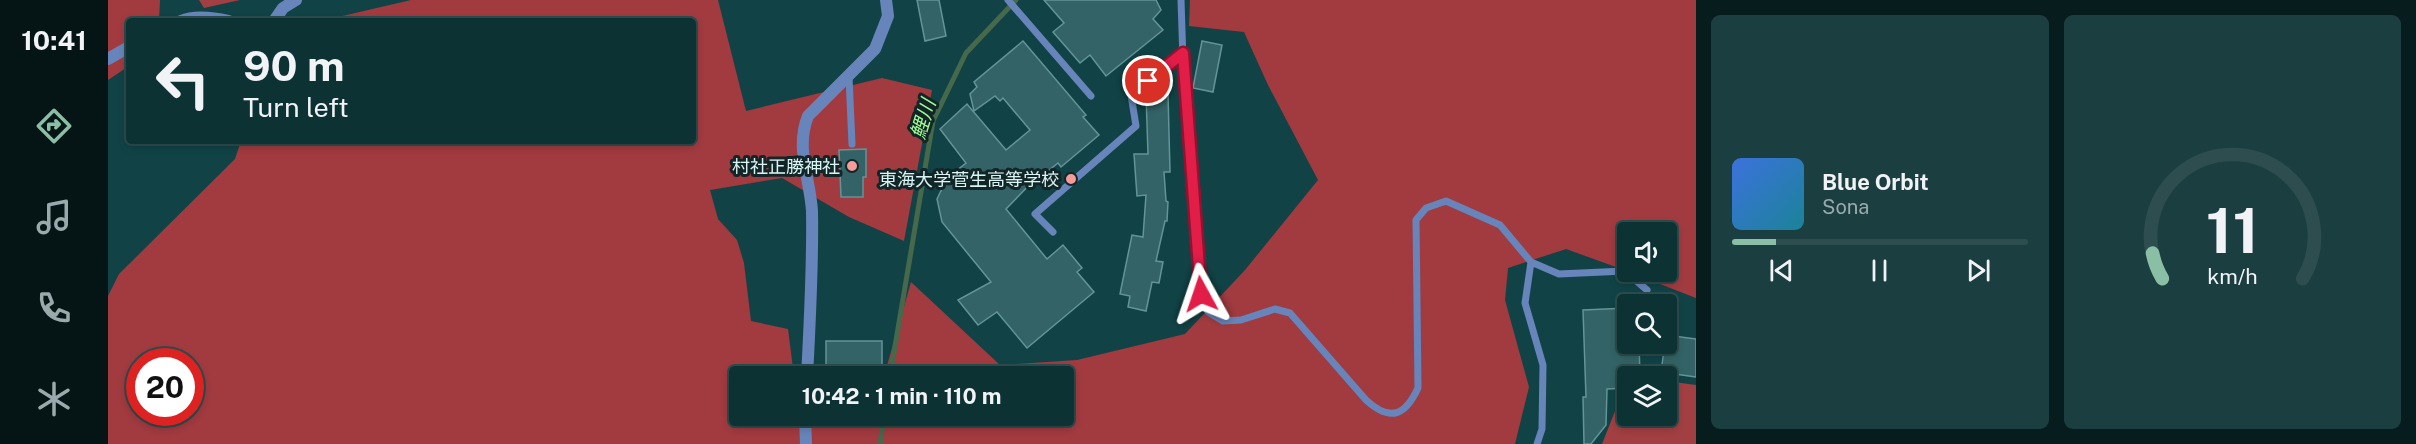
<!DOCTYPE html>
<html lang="en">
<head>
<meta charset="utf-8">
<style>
	:root { --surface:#0d3234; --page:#1b3e40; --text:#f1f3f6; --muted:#9aaaac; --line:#2d4d4f; --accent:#8abfa5 }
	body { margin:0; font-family:"Public Sans","Noto Sans JP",sans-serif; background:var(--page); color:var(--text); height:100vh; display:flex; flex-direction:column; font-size:22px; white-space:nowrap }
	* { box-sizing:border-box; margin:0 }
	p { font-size:20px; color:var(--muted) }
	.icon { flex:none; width:33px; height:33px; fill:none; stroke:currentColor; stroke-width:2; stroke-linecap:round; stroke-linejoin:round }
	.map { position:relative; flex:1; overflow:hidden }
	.details { display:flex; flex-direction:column; gap:15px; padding:15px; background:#071c1d; width:720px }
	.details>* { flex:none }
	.banner { position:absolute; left:18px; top:18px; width:570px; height:126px; border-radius:6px; box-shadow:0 3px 9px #0003,0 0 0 2px var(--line); background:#0d3234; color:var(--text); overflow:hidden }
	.buttons { position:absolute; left:1509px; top:222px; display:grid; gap:12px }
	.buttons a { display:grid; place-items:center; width:60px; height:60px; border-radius:6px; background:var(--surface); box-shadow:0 3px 9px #0003,0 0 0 2px var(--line); font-size:30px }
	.speed { position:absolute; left:18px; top:348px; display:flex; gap:12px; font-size:30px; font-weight:700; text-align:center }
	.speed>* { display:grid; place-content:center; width:78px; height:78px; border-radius:50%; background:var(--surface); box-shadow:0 3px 9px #0003,0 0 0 2px var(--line); line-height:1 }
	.speed .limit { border:9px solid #d22; background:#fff; color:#111 }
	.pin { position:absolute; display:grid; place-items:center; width:51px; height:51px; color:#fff; margin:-26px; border:3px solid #fff; border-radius:50%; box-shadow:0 2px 6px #0007 }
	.me { position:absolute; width:66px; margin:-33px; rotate:355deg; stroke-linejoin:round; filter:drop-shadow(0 0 4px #0008) }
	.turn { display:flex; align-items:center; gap:21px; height:126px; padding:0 18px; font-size:27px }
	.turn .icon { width:78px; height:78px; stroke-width:2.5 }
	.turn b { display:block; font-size:42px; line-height:51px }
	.details .tile { flex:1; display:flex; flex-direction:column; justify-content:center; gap:9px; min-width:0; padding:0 21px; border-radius:9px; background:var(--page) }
	.details .dial { align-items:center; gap:0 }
	.dial svg { height:156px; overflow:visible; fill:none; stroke:var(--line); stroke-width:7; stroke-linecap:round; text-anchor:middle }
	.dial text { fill:var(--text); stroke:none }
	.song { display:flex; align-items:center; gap:18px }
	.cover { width:72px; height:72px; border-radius:9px; background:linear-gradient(135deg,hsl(220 70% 55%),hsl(190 70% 35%)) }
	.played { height:6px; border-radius:3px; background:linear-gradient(90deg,var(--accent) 15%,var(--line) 15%) }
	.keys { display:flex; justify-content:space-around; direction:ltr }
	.details .tiles { flex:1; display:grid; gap:15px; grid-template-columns:repeat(2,1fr) }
	.trip { position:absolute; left:621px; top:366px; width:345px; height:60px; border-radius:6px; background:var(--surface); box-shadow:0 3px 9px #0003,0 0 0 2px var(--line); font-weight:700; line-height:60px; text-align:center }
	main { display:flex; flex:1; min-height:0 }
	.dock { display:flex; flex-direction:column; width:108px; justify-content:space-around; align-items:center; background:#051415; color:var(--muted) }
	.dock .icon { width:42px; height:42px }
	.dock .current { color:var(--accent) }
	.dock b { font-size:27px; color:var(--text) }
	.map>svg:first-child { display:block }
	.green { fill:#a23f42 }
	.forest { fill:#a13b40; fill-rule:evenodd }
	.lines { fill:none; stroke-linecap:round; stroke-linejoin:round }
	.stream { stroke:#46684b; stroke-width:5 }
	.building { fill:#336366; stroke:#649497; stroke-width:1.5 }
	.service { stroke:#6785ba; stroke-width:7 }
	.minor { stroke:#6785ba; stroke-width:12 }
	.route-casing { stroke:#92132f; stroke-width:15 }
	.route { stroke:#e11d48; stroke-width:10 }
	.poi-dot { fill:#f59b99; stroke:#122627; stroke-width:2 }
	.labels { text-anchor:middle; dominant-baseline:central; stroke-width:6; stroke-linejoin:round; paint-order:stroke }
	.poi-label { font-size:18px; fill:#daf3f4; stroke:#122627; text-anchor:end }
	.water-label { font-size:20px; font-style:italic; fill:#9ffa90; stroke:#122627 }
</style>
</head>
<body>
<main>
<nav class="dock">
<b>10:41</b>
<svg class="icon current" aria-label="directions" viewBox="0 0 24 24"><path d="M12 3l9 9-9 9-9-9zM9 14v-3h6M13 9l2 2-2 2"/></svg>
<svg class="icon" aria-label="music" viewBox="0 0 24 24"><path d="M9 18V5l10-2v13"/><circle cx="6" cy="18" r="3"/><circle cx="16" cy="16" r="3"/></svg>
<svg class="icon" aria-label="phone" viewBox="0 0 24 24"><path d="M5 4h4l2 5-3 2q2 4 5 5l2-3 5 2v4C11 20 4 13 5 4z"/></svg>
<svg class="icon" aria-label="climate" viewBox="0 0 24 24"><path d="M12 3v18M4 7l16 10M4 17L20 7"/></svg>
</nav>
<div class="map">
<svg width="1588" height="444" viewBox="0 0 1588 444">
	<rect width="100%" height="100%" fill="#114346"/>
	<path class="green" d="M91 0H132L96 8Z
		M1559 381 1588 385V444H1494L1511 401 1519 398 1520 416H1558Z"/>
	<path class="forest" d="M0 0H52L51 21H21V66L0 80Z
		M303 0H610L638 111 774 78 824 90 796 241 741 217 674 178 602 190 610 219 629 240 636 263 643 321 680 329 686 376H632V416H690L692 422H762L764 416H956V376H776L803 282 892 365 969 360 1077 334 1137 270 1210 180 1160 85 1136 32 1081 26 1082 0H1588V298L1521 272H1558V232H1520L1519 271 1458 249 1400 268 1397 300 1421 387 1407 444H0V296L11 274 127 159 133 141H585V21H213ZM32 362H82V412H32Z"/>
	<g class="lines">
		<path class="stream" d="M782 376 825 121 858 53 908 0
			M772 444 776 416"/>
	</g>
	<path class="building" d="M809 0H831L838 36 817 41Z
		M936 0H1048L1053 10 1045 19 1055 30 998 76 982 55 972 63 945 32 956 23Z
		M915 41 978 115 975 117 991 135 953 167 950 163 930 179 929 177 898 209 939 259 955 245 974 268 969 272 986 292 919 348 889 312 870 325 850 300 883 282 834 222 829 199 839 178 858 163 832 129 859 104 898 150 922 130 895 98 892 101 887 96 866 111 862 94 869 87 866 82Z
		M1094 41 1114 45 1105 92 1085 88Z
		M1038 94H1060L1062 172H1056L1058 201 1060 202 1059 221H1057L1048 261 1055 262 1051 283 1044 282 1038 311 1020 307 1022 296 1012 294 1024 235 1035 237 1038 195 1029 196 1026 154H1040Z
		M758 149V177H755V197H733L731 150Z
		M1520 308V344H1531L1532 376H1520V388L1499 389 1498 425 1483 444H1476L1475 397H1478L1475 310Z
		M1558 335 1588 339V377L1553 372Z
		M718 341H774V369L718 370Z"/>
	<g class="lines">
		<path class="service" d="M900 0 983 96
			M1073 0 1076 91 1093 294 1100 312 1115 321 1133 320 1167 309 1182 313 1258 400C1282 422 1297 416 1310 388L1308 220 1318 208 1338 201 1392 225 1423 262 1451 274 1517 271 1539 290
			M741 77 744 144
			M945 232 927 214 1028 126 1023 95 1075 53
			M1423 262 1417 303 1435 365 1434 429 1429 444"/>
		<path class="minor" d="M73 21C87 15 107 18 121 21
			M166 21 175 8 188 0
			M0 59 21 47
			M699 376C702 321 705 266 704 211 702 178 687 148 700 116L767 49 780 16 778 0
			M697 416 698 444"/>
	</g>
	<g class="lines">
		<g class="route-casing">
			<path id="route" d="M1040 81 1075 53 1093 294"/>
		</g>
		<use href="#route" class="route"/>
	</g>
	<g class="poi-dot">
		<circle cx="744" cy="166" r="6"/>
		<circle cx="963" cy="179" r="6"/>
	</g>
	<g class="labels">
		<g class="poi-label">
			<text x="732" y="166">村社正勝神社</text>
			<text x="951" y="179">東海大学菅生高等学校</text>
		</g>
		<g class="water-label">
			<text transform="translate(815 119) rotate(-73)">鯉川</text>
		</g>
	</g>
</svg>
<div class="buttons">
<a><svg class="icon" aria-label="sound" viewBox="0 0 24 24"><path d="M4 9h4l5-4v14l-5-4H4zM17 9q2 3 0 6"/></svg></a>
<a><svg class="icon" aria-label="search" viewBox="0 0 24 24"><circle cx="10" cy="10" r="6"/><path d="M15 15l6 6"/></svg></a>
<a><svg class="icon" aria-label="layers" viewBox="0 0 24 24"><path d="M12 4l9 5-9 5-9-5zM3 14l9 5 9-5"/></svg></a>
</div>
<div class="speed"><div class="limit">20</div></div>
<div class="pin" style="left:1040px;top:81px;background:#d93025"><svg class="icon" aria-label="arrive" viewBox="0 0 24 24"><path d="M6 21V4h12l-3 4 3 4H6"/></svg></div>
<svg class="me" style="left:1093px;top:294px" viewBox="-20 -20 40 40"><path d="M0-17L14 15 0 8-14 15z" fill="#e11d48" stroke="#fff" stroke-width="4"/></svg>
<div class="trip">10:42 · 1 min · 110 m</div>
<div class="banner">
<div class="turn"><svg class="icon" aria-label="left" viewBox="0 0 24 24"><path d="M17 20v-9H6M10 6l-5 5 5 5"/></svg><div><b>90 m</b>Turn left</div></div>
</div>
</div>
<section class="details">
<div class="tiles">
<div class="tile">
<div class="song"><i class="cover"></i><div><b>Blue Orbit</b><p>Sona</p></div></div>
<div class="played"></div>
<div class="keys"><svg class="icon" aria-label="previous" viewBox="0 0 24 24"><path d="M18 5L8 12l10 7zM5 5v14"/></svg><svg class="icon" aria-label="pause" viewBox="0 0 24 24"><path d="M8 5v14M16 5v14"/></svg><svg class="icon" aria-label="next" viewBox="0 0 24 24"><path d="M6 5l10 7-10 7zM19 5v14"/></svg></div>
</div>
<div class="tile dial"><svg viewBox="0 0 100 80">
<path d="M14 69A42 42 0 1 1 86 69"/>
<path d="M14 69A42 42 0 0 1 9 56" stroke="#8abfa5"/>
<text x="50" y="56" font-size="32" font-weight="700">11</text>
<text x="50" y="72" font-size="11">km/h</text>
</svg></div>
</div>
</section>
</main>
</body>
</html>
